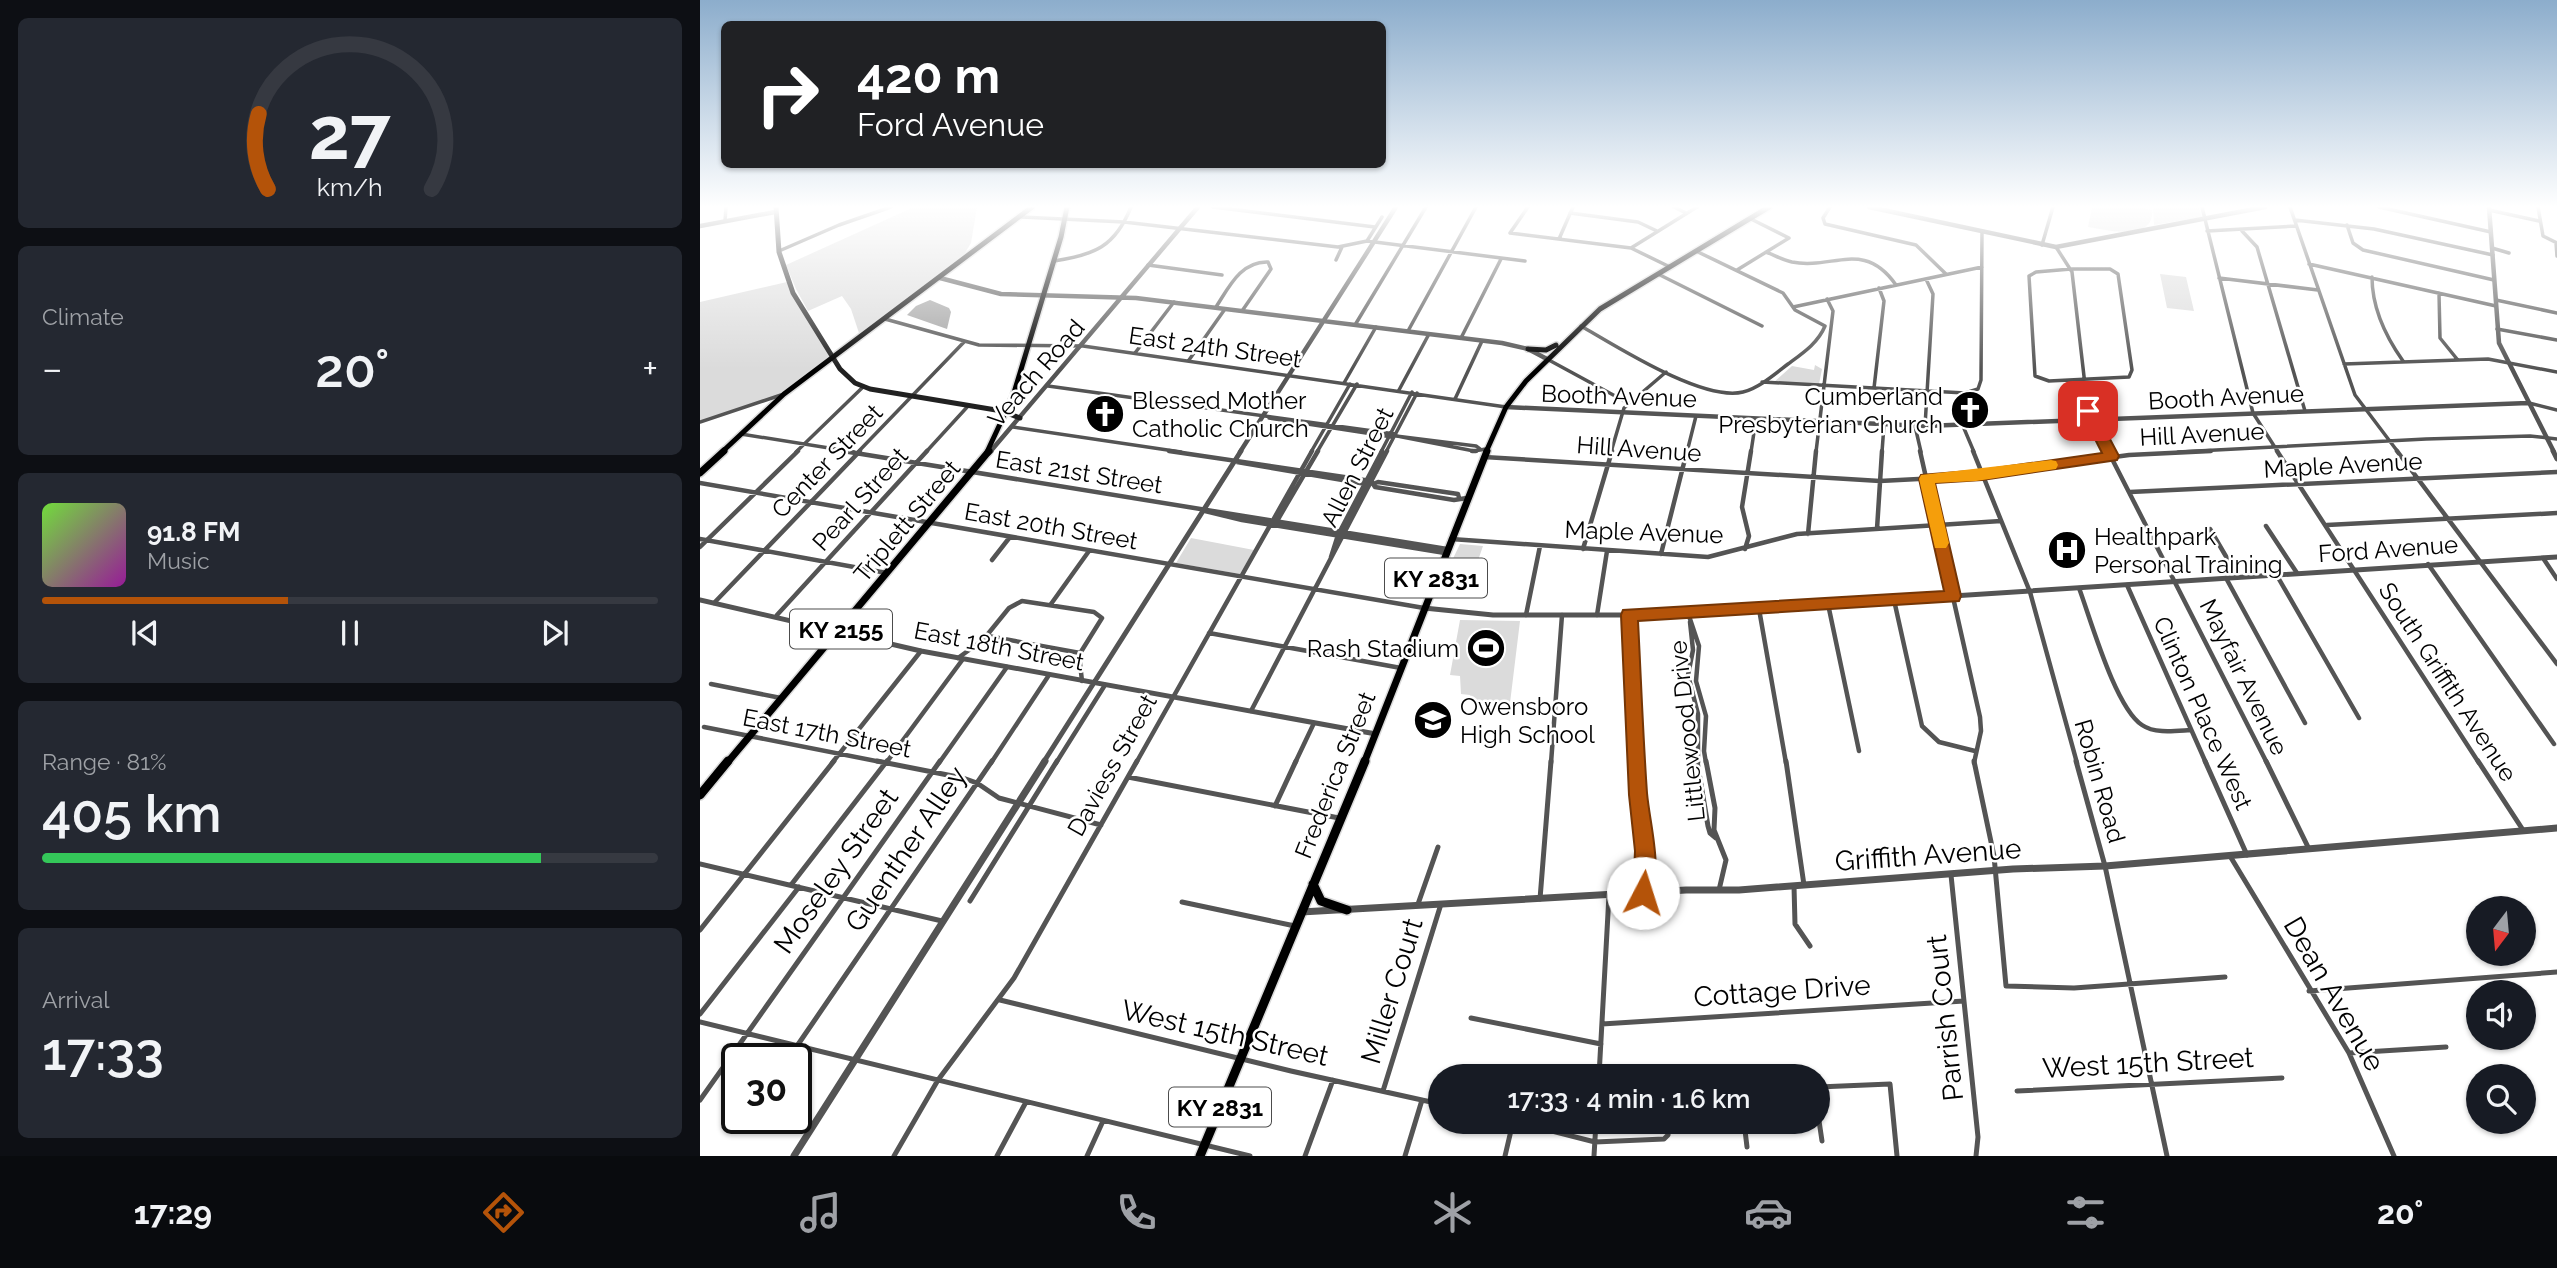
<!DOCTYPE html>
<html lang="en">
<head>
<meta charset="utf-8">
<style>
	:root { --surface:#171b24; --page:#242831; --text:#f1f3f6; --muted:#9ea1a6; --line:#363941; --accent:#b45309 }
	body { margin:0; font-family:Raleway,sans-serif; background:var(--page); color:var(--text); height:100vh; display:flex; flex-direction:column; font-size:26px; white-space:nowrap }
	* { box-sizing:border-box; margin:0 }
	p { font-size:23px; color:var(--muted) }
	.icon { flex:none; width:38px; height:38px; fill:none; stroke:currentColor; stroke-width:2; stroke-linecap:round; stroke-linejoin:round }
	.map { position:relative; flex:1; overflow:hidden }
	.sheet { display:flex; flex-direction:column; gap:18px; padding:18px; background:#0d0f14; width:700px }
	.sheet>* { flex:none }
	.guide { position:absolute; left:21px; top:21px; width:665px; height:147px; border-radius:10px; box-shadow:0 2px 5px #0004; background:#202124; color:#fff; overflow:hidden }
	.needle { width:46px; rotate:196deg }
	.tools { position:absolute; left:1766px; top:896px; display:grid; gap:14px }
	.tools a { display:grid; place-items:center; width:70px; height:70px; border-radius:50%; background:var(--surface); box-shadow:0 2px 5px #0004; font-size:35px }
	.speed { position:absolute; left:21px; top:1043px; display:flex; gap:14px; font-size:35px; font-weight:700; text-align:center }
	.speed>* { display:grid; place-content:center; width:91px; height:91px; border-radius:50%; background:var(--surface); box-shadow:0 2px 5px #0004; line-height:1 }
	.speed .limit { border:4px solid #111; border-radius:10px; background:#fff; color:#111 }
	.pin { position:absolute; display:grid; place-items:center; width:60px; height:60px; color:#fff; margin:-30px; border-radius:14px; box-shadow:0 4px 10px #0006 }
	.me { position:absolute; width:77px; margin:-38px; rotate:5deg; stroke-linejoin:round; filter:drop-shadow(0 0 5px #0008) }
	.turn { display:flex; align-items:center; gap:24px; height:147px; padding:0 21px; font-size:32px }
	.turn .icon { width:91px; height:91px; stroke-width:2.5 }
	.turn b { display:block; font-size:49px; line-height:60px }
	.big { font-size:52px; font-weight:600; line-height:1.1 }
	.sheet .widget { flex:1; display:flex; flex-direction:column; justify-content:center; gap:10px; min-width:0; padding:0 24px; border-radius:10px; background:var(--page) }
	.sheet .dial { align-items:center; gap:0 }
	.dial svg { height:182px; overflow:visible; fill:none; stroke:var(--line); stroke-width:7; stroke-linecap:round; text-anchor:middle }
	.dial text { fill:var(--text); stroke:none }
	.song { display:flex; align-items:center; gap:21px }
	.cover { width:84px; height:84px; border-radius:10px; background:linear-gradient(135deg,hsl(100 70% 55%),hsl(300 70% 35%)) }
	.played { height:7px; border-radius:4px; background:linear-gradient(90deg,var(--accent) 40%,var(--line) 40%) }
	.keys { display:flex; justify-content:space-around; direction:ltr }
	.heat { display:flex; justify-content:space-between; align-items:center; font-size:38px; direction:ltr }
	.charge { height:10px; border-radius:5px; background:linear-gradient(90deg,#34c759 81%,var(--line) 0) }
	.trip { position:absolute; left:728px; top:1064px; width:402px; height:70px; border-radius:35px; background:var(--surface); box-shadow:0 2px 5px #0004; font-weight:600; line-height:70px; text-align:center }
	.tabs { display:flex; height:112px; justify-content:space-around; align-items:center; background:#090b0e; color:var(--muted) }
	.tabs .icon { width:49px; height:49px }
	.tabs .on { color:var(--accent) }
	.tabs b { font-size:32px; color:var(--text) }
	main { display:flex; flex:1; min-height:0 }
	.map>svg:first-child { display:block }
	.green { fill:#dbdbdb }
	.water { fill:#a2a2a2 }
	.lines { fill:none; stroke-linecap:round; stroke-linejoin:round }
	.primary-far2-casing { stroke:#dbdbdb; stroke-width:8 }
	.primary-far1-casing { stroke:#dbdbdb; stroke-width:10 }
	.primary-casing { stroke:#dbdbdb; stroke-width:12 }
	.minor-far2 { stroke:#545454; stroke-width:3.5 }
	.minor-far1 { stroke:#545454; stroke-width:4.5 }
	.minor { stroke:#545454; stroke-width:5 }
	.tertiary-far2 { stroke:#545454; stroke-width:4.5 }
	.tertiary-far1 { stroke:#545454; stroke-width:5 }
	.tertiary { stroke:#545454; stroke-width:7 }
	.secondary { stroke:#212121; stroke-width:5 }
	.primary-far2 { stroke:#000; stroke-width:5 }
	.primary-far1 { stroke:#000; stroke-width:7 }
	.primary { stroke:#000; stroke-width:9 }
	.route { fill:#b45309; stroke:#753606; stroke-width:2 }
	.slow { fill:#f59e0b }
	.labels { text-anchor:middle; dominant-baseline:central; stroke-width:5; stroke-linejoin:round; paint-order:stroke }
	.shield { fill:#fff; stroke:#4c4c4c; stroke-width:2 }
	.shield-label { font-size:23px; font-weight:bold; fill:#000 }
	.street-label { font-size:24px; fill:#000; stroke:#fff }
	.poi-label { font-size:24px; fill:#000; stroke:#fff; text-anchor:start }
	.near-street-label { font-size:28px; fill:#000; stroke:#fff }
</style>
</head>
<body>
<main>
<section class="sheet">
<div class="widget dial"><svg viewBox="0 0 100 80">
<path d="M14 69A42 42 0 1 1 86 69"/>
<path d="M14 69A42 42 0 0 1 10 36" stroke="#b45309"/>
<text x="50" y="56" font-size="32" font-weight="700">27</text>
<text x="50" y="72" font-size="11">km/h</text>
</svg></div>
<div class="widget"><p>Climate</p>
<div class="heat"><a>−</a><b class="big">20°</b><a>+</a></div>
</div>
<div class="widget">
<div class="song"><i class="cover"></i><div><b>91.8 FM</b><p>Music</p></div></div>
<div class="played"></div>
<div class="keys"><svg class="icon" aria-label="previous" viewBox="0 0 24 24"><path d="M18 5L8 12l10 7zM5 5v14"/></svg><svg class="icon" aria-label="pause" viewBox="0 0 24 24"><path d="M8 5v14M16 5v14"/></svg><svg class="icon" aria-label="next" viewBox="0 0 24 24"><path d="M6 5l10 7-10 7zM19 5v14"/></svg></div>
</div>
<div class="widget"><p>Range · 81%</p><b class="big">405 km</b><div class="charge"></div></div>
<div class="widget"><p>Arrival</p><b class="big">17:33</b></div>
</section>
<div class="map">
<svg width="1857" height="1156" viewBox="0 0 1857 1156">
	<rect width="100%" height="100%" fill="#fff"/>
	<path class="green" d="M214 207H277L271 243 262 258 159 333 151 309 142 296 108 311 96 289 86 265Z
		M1392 207H1438L1452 210C1455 242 1405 230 1388 227Z
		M1450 207H1499L1502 217 1454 225 1453 208Z
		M1460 274 1486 277 1494 311 1467 308Z
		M87 282 132 358 84 394 0 422V302Z
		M1115 365 1122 369 1119 384 1074 382 1092 366 1114 370Z
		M491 538 554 550 540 574 476 563Z
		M760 544 783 546 774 572 748 569Z
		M760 620 820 621 810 703 769 702 770 695 761 694 760 676 750 675Z"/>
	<path class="water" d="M230 300 249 308 251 312 247 329 207 315 216 306Z"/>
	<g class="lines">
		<g class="primary-far2-casing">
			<path id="primary-far2" d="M828 349 846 350 856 345
				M22 452 84 394 332 207
				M287 452 313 396 361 237 367 207
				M786 452 806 407 826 381 900 309 1069 207"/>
		</g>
		<g class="primary-far1-casing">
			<path id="primary-far1" d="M0 473 24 451
				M27 763 289 451
				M664 763 787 451"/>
		</g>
		<g class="primary-casing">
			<path id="primary" d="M0 795 28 761
				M613 884 621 901 647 910
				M500 1156 665 761"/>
		</g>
		<path class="minor-far2" d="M513 207 675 227
			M828 207 810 233 931 248 970 267
			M974 207 986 213
			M1130 207 1123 218 1125 224 1216 245 1246 274
			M1502 207 1553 413 1578 452
			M1590 207 1655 395 1698 452
			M1679 207 1791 232
			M1838 207 1843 236 1857 243
			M1789 210 1839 221
			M870 213 938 222 957 231
			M322 217 424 222 638 247 667 241 825 261
			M1595 220 1674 229 1793 255
			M25 221 26 207
			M1647 225 1653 243 1663 250 1794 280
			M1507 231 1596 226
			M1542 231 1557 247 1605 411
			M859 239 873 207
			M667 241 682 217
			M1856 243 1857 256
			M1342 245 1353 207
			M1356 247 1372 272 1388 411 1409 452
			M931 248 997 207
			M1792 248 1809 253
			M79 251 139 225 191 207
			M1066 252C1074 255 1083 260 1092 262 1133 270 1164 239 1196 285
			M636 260 642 247
			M354 261C394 255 415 247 431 207
			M1609 264 1796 306
			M448 265 522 275
			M1371 269H1410L1418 274 1432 370 1429 377 1349 381 1335 376 1329 276 1336 272Z
			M1037 270 1089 238 1051 219
			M958 274 1062 326
			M1672 277C1672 307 1686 337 1703 361
			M1519 278 1618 290
			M1739 293 1740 338 1757 359
			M1796 300 1857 313
			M516 307C529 287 541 261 568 262L571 269 542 311
			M1093 307 1282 267
			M185 319 279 345 383 346 806 407
			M655 325 726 207
			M881 326C916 346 1003 402 1043 392 1059 388 1075 374 1088 364 1103 353 1118 343 1125 326L1095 310 1083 293 996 251
			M1797 329 1857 340
			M708 331 776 207
			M761 338 801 259
			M435 353 474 302
			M847 359 928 403
			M489 360 525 309
			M1644 364 1788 359 1857 372
			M1062 382 1265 393 1278 389 1281 380 1282 232
			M644 383 676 327
			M348 386 695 434
			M1174 388 1184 301 1179 288
			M699 390 729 334
			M755 399 782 341
			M1829 403 1857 410
			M569 418 692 437
			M0 422 84 394
			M1215 426 1221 452
			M1225 426 1233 294 1226 279
			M1263 426 1274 452
			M313 427 481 452
			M41 434 154 452
			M696 436 776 446 780 449
			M697 436 774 451 786 449
			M96 452 163 387
			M158 452 264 342
			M226 452 269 405
			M611 452 650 384
			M617 452 657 384
			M681 452 712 392
			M686 452 717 393
			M911 452 924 408 966 372
			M987 452 996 416
			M1051 452 1056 419
			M1116 452 1133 311 1127 299
			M1182 452 1184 425
			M1478 452 1726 439 1830 436 1857 439"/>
		<path class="minor-far1" d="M143 451 747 549
			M469 451 671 481
			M772 451H776
			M1220 451 1280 717 1281 731 1274 763
			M1273 451 1330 592 1377 763
			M1408 451 1567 763
			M1577 451 1779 763
			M1697 451 1857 664
			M784 457 1180 481 1276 476 1429 455 1511 451
			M537 462 666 484
			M0 483 724 608
			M673 484 675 487 754 500 767 498
			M673 484 678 482 758 494 759 498
			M1430 492 1857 472
			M505 511 542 520 745 553
			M577 521 618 451
			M1627 525 1857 513
			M1566 526 1597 573
			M1177 529 1182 451
			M1510 529 1538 577
			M1108 534 1116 451
			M0 539 187 573
			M751 539 1008 557 1097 534 1301 521
			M0 547 98 451
			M883 549 912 451
			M1045 549 1049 536 1042 507 1051 451
			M961 554 987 451
			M631 557 638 535 682 451
			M1843 558 1857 579
			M292 560 310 537
			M1728 564 1854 744
			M1576 574 1659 718
			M1526 578 1605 723
			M1427 585 1506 763
			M1379 588C1391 620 1415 707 1442 725 1455 734 1475 731 1490 730
			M1194 600 1222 726 1239 742 1275 751
			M14 603 160 451
			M351 604 389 551
			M1128 604 1159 751
			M1059 609 1086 763
			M988 613 999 646 996 681 1006 716 1004 751 1006 763
			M77 615 227 451
			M826 615 840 546
			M897 615 907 551
			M929 615 936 763
			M990 622 993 650 988 675 998 714V763
			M509 633 701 668
			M288 636 380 653
			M258 658 283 640 309 608 322 601 394 612 402 618 379 655 382 681
			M11 684 81 698
			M551 711 687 451
			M4 727 186 763
			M132 763 221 651
			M186 763 263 659
			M239 763 307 667
			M291 763 349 675
			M356 763 405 685
			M436 763 612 451
			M595 763 614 723
			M851 763 862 615"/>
		<path class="minor" d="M177 761 263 778 277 783 299 798 401 825
			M936 761 945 851 943 892
			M997 761 1008 826 1010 833 1016 838
			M1006 761 1015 808 1014 830 1026 860 1019 890
			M1086 761 1104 885
			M1274 761 1294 856 1306 986 1374 988 1525 977
			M1376 761 1405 866 1467 1156
			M1505 761 1547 855
			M1566 761 1609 849
			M1778 761 1823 830
			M428 777 639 818
			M575 806 596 761
			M1530 856 1649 1053 1694 1156
			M0 864 242 921
			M1251 875 1278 1137 1276 1156
			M91 885 187 761
			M1094 886 1095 924 1110 946
			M840 899 851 761
			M270 901 357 761
			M482 902 595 926
			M718 904 738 847
			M0 930 134 761
			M1609 991 1857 972
			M300 1000 591 1071 740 1104
			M0 1014 99 887
			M771 1018 901 1044
			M0 1022 550 1156
			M902 1024 1264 1001
			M97 1046 292 761
			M1649 1053 1746 1047
			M899 1076 909 895
			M1118 1087 1190 1084 1197 1156
			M683 1091 741 904
			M1317 1091 1582 1078
			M0 1100 240 761
			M1118 1114 1122 1141
			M816 1122 895 1142 964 1139 968 1135 969 1122
			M1044 1122 1047 1147
			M194 1156 238 1080 314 978 437 761
			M297 1156 326 1102
			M387 1156 403 1121
			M605 1156 633 1080
			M705 1156 722 1100
			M805 1156 813 1122
			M894 1156 896 1122"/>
		<path class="tertiary-far2" d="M1169 207 1356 247 1565 207
			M1789 207 1799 343 1854 452
			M0 226 75 212
			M240 278 301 294 436 298 802 343 828 349 847 359
			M806 407 1225 426 1828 403
			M290 452 498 207
			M540 452 696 207"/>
		<path class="tertiary-far1" d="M1853 451 1857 459
			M289 453 291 451
			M0 600 221 651 676 734
			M724 608 793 615H957L1857 557
			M343 763 541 451"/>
		<path class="tertiary" d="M601 912 986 890H1039L1313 869 1405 866 1857 828
			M94 1156 345 761"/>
		<path class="secondary" d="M76 207 79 252 93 293 140 369 155 383 170 389 302 411 320 418"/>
		<use href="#primary-far2" class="primary-far2"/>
		<use href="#primary-far1" class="primary-far1"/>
		<use href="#primary" class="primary"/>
	</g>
	<linearGradient id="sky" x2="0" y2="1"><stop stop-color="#8cadcc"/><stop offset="0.56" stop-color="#fff"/><stop offset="1" stop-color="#fff" stop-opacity="0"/></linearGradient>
	<rect width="1857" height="369" fill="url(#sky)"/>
	<path class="route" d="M1388 406 1395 411 1419 456 1417 460 1282 480 1235 483 1261 596 1259 601 938 621C941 678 943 736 947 793 950 826 963 868 950 900L943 903 936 900 933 893 935 851 929 795 921 615 923 610 1244 591 1219 479 1221 475 1282 470 1402 453 1381 411Z"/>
	<path class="slow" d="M1351 460 1356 461 1358 465 1356 469 1276 481 1235 483 1249 543 1246 548H1235L1219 479 1221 475Z"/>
	<defs>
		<g id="church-disc" transform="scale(2.0125)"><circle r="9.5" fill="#000" stroke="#fff"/><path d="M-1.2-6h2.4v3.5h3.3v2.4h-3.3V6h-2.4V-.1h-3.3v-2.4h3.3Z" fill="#fff"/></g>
		<g id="hospital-disc" transform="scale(2.0125)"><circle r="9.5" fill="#000" stroke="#fff"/><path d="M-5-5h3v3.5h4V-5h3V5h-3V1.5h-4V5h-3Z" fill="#fff"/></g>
		<g id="stadium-disc" transform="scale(2.0125)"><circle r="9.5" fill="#000" stroke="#fff"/><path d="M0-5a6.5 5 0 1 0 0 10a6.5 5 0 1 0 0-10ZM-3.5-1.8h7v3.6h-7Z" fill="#fff"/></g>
		<g id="school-disc" transform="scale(2.0125)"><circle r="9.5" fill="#000" stroke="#fff"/><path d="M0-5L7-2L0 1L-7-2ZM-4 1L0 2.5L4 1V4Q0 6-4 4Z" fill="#fff"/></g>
	</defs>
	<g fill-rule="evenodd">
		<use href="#church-disc" x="1270" y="410"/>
		<use href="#church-disc" x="405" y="414"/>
		<use href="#hospital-disc" x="1367" y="550"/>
		<use href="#stadium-disc" x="786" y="648"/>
		<use href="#school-disc" x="733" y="720"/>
	</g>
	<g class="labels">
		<g class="shield">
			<rect x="685" y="558.5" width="102" height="39" rx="5"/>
			<rect x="90" y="609.5" width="102" height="39" rx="5"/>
			<rect x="469" y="1087.5" width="102" height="39" rx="5"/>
		</g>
		<g class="shield-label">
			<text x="736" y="578">KY 2831</text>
			<text x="141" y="629">KY 2155</text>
			<text x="520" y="1107">KY 2831</text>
		</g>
		<g class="street-label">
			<text transform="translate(515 347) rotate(8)">East 24th Street</text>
			<text transform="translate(336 373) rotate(-49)">Veach Road</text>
			<text transform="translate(919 396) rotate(2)">Booth Avenue</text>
			<text transform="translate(1526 397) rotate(-3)">Booth Avenue</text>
			<text transform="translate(1502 434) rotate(-3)">Hill Avenue</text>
			<text transform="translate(939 449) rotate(4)">Hill Avenue</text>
			<text transform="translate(127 461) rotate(-46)">Center Street</text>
			<text transform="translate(1643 465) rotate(-3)">Maple Avenue</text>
			<text transform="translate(657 467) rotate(-63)">Allen Street</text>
			<text transform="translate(379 472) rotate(9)">East 21st Street</text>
			<text transform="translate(160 499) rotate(-48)">Pearl Street</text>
			<text transform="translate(207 521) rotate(-50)">Triplett Street</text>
			<text transform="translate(351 526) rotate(10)">East 20th Street</text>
			<text transform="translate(944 532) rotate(2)">Maple Avenue</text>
			<text transform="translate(1688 549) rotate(-4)">Ford Avenue</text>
			<text transform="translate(299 646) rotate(11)">East 18th Street</text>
			<text transform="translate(1544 677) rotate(64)">Mayfair Avenue</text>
			<text transform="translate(1748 682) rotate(57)">South Griffith Avenue</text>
			<text transform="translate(1503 713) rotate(66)">Clinton Place West</text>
			<text transform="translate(987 731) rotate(-96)">Littlewood Drive</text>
			<text transform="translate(127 733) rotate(11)">East 17th Street</text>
			<text transform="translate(412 765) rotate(-61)">Daviess Street</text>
			<text transform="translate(635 775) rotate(-68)">Frederica Street</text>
			<text transform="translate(1400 781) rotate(74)">Robin Road</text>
		</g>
		<g class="poi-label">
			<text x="1243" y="396" text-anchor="end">Cumberland<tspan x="1243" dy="28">Presbyterian Church</tspan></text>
			<text x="432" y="400">Blessed Mother<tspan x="432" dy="28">Catholic Church</tspan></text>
			<text x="1394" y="536">Healthpark<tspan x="1394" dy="28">Personal Training</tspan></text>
			<text x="759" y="648" text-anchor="end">Rash Stadium</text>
			<text x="760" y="706">Owensboro<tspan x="760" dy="28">High School</tspan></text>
		</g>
		<g class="near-street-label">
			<text transform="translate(206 849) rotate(-56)">Guenther Alley</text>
			<text transform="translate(1228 855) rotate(-4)">Griffith Avenue</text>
			<text transform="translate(136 871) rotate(-55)">Moseley Street</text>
			<text transform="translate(692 991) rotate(-73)">Miller Court</text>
			<text transform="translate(1082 991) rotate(-4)">Cottage Drive</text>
			<text transform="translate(1634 994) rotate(60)">Dean Avenue</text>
			<text transform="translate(1245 1018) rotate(-96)">Parrish Court</text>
			<text transform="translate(525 1033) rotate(13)">West 15th Street</text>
			<text transform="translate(1448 1063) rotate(-3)">West 15th Street</text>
		</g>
	</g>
</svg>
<div class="tools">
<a><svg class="needle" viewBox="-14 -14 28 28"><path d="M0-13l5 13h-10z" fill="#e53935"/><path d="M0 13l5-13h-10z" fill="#9ea1a6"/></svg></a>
<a><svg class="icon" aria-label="sound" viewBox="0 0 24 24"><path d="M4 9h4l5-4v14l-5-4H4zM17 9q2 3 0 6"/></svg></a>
<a><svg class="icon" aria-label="search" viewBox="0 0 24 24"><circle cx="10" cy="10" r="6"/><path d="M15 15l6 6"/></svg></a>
</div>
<div class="speed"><div class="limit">30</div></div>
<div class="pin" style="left:1388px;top:411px;background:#d93025"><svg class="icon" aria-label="arrive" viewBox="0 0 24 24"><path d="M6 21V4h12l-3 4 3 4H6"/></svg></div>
<svg class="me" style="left:943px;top:893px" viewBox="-20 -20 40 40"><circle r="19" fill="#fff"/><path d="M0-13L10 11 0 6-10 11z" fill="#b45309"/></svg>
<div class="trip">17:33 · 4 min · 1.6 km</div>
<div class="guide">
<div class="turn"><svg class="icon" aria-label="right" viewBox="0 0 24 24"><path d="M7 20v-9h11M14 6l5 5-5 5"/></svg><div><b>420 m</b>Ford Avenue</div></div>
</div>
</div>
</main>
<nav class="tabs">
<b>17:29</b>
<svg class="icon on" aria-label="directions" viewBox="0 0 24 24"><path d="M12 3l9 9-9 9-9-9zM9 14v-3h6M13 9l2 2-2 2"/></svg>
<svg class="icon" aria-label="music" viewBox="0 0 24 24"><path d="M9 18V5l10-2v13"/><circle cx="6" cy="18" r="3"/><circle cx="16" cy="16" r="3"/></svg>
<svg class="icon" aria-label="phone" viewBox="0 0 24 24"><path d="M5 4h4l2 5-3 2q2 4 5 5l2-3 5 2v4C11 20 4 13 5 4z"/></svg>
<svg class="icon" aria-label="climate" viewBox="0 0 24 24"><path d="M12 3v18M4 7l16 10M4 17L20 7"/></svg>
<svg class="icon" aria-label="car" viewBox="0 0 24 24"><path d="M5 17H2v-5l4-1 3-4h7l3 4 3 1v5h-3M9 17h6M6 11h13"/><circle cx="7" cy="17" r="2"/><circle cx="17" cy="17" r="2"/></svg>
<svg class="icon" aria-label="filters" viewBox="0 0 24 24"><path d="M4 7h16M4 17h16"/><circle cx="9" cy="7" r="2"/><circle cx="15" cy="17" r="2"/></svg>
<b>20°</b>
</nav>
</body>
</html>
